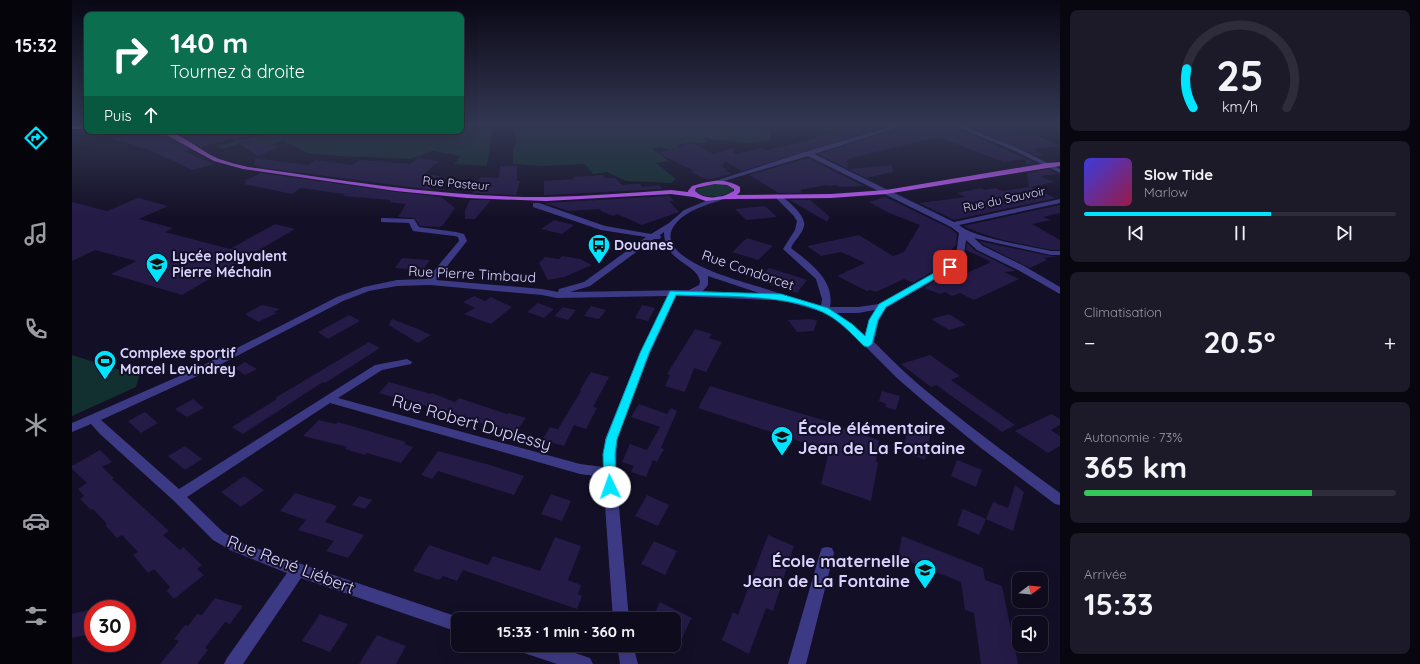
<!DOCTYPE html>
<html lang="fr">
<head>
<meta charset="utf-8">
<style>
	:root { --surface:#0e0b1c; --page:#1c1929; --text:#f1f3f6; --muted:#9b9ba3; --line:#2e2b3b; --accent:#00e5ff }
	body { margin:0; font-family:Quicksand,sans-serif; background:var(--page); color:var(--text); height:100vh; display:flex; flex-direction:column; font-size:15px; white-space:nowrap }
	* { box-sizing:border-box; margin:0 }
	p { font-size:13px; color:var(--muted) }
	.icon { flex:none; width:22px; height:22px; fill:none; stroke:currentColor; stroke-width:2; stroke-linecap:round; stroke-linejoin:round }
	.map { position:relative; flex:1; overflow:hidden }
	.details { display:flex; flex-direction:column; gap:10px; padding:10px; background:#08060f; width:360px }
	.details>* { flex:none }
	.hud { position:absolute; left:12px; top:12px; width:380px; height:122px; border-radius:8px; box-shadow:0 4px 16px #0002,0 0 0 1px var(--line); background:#0b6e4f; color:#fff; overflow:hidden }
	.needle { width:26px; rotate:74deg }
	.tools { position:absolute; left:940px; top:572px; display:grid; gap:8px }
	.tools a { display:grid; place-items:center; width:36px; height:36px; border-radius:8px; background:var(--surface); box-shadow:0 4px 16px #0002,0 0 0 1px var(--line); font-size:20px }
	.speed { position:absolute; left:12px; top:600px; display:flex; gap:8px; font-size:20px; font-weight:700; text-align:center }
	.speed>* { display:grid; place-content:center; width:52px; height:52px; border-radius:50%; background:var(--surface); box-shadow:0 4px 16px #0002,0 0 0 1px var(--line); line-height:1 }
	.speed .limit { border:6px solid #d22; background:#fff; color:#111 }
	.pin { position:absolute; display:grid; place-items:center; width:34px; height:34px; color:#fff; margin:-17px; border-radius:8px; box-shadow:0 2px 6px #0006 }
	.me { position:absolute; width:44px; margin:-22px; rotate:357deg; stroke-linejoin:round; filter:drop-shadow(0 0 3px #0008) }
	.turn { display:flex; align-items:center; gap:14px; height:84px; padding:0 20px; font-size:18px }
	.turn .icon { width:52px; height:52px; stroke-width:2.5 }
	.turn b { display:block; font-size:28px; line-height:34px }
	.then { display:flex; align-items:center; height:38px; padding:0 20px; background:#0003; gap:8px; font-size:15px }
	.big { font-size:30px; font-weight:700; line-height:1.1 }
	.details .tile { flex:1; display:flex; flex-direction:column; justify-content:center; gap:6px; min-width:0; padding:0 14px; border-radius:8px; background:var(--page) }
	.details .dial { align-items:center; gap:0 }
	.dial svg { height:104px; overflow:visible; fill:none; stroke:var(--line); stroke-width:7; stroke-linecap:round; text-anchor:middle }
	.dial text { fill:var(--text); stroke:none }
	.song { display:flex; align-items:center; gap:12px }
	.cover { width:48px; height:48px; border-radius:6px; background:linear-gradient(135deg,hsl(240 70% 55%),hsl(340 70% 35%)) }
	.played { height:4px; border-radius:2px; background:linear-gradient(90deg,var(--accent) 60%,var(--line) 60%) }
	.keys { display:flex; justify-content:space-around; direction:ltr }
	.heat { display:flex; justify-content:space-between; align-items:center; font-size:22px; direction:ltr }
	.charge { height:6px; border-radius:3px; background:linear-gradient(90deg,#34c759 73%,var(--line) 0) }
	.trip { position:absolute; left:379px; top:612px; width:230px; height:40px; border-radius:8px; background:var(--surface); box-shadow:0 4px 16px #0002,0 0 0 1px var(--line); font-weight:700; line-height:40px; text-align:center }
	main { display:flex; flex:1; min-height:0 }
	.tab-bar { display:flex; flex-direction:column; width:72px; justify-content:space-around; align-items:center; background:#06040b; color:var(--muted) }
	.tab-bar .icon { width:28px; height:28px }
	.tab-bar .active { color:var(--accent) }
	.tab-bar b { font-size:18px; color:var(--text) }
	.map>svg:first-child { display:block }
	.green { fill:#12302f }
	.building { fill:#241b47 }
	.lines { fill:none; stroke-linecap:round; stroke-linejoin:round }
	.minor { fill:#3d3a85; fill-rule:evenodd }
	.major { fill:#c25bff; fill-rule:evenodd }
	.route { fill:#00e5ff; stroke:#0095a6 }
	.labels { text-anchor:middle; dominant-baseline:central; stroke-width:4; stroke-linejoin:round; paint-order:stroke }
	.far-street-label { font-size:12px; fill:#d9d4ff; stroke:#130f26 }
	.poi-label { font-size:14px; font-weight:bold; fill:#d9d4ff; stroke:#130f26; text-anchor:start }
	.street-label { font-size:14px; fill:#d9d4ff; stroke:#130f26 }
	.near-street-label { font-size:17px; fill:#d9d4ff; stroke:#130f26 }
	.near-poi-label { font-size:17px; font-weight:bold; fill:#d9d4ff; stroke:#130f26; text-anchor:start }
</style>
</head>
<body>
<main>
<nav class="tab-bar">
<b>15:32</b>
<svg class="icon active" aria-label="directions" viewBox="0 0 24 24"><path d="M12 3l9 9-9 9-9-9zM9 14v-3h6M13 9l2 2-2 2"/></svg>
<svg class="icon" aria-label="music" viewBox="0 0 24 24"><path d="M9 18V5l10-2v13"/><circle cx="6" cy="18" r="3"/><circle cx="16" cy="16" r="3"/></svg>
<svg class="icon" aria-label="phone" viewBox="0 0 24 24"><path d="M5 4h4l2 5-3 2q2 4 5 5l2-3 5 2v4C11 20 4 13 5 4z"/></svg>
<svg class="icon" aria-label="climate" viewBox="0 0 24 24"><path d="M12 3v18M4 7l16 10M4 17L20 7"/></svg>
<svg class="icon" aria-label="car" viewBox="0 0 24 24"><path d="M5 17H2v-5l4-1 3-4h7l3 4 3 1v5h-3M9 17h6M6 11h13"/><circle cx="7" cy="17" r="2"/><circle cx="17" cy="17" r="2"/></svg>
<svg class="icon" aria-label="filters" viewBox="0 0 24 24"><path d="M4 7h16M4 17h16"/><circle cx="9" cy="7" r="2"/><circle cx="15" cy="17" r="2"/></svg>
</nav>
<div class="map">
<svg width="988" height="664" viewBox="0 0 988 664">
	<rect width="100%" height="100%" fill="#130f26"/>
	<path class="green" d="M389 125 421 126 415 166 382 164 389 156 360 151 339 159 268 156 236 153 211 141 185 149 175 142 150 149 144 146 198 133 197 131H320L325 135 354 131H389Z
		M675 125C683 130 691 130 698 134L699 140 673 143 633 138 631 139 635 141 631 143 620 142 607 145 604 149 625 156 587 147 580 149 597 161 584 163 604 179 599 183 554 181 535 172 521 174 513 164 472 166 441 164V150L445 140 440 126Z
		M646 183 661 188V192C648 197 635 199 623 192L624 189Z
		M0 355 67 376 64 387 0 416Z"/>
	<path class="building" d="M767 126H817L670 171 653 161 650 166 659 174 636 180 618 172 622 171 586 153 620 143 641 154 663 148 660 152 664 154 691 148 695 150 746 138 743 137 762 132 766 133Z
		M833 126H880L964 163 954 165 953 159 932 162 866 137 775 159 776 169 820 165 821 172 794 178 746 154Z
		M894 126H944V136L964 135 988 146 962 149 967 151H963L973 155 965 156Z
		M71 131H86L119 150 112 151 142 164 120 170 80 151 41 139Z
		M98 131H177V135L164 138 208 147 186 156 160 139 129 147 112 136Z
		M183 158 236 165 243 160 280 165 288 160 338 164 346 158 367 161 352 174 368 176 357 187 361 190 193 168 182 165Z
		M736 158 792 186 768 187 764 185 758 186 755 185 727 190 730 192 728 193H707L677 175Z
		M428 166H445V181H448L444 195 401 193 407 179 409 177 427 178Z
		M977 169 986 174 968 176 982 182 959 187 984 198 882 220 847 203 894 197 885 193 909 188 913 190 924 188 930 191 957 187 955 173Z
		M189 173 324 192 369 197 383 208 371 225 368 227 348 226 342 218 326 217 334 204 317 202 319 200 271 196 273 194 229 188 220 194 172 184 175 182 172 181Z
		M531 175 533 178H543L550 185 562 184H568L570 187 587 185 590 189 472 195V181L502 179 501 177Z
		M597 196 602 201H597L607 212 570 225 545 214 541 216 529 211 528 209 496 211 473 203Z
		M813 197 878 228 885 234 884 245 867 262 873 264 841 283 832 279 804 292 798 290 795 291 765 276 793 263 769 252 749 256 735 246 787 235 821 256 832 252 848 225 817 213 797 202Z
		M66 198 96 206 67 219 101 228 93 232 158 249 203 224 223 229 110 295 39 274 64 261 23 250 0 261V202L35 211Z
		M398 200H419L403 219H393V210Z
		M718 200H738L758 217 755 222Z
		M988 205V213L971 217 979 220 960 224 988 240V250H979L931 240 905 232 891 226Z
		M693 206 705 217 674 220 663 209Z
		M482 220 502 225 490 234 469 229Z
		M675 238 701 246 686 260 660 252Z
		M907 241 979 256H987L972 258 975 260 958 268 912 245Z
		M895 243 904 251 944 271 932 272 947 279 902 300 888 293 880 296 873 292 868 294 852 288 883 268 895 273 919 262 894 250Z
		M490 256 508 259 520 265 492 277 476 280 467 263 473 257 487 259Z
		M330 258 358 260 351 270 323 268Z
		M697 268 717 274 735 280 725 293 685 280Z
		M402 296 413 301 419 297 440 307 419 324 392 314 403 308 391 302Z
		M466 303 482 309 472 318 455 312Z
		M190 305 208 309 202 312 205 313 186 322 173 314Z
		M570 305 583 308 576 321 563 318Z
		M519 306 534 310 527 319 512 316Z
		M491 307 504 310 496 320 482 316Z
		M877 314 894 325 877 330 859 319Z
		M277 315 288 321 256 339 246 332Z
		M320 319 346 329 359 335 346 343 317 325Z
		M739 319 745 321 742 331 725 332 716 320Z
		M623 329 640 334 637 338 650 342 634 372 622 368 613 392 593 386 598 375 595 374Z
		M297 342 308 348 253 383 251 382 171 434 160 427 205 399 203 398Z
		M858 355 888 376 879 380 943 425 930 432 864 385 859 387 829 364Z
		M173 362 185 369 173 375 163 368Z
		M519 372 537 377 521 407 525 408 514 429 502 425 492 446 470 440 478 427 486 429 509 391 508 390Z
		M317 382 359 394 360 393 383 402 387 398 435 414 437 413 454 418 443 433 413 422 411 424 375 411 373 413 334 399 333 401 307 393Z
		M638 386 771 426 770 428 807 440 804 462 806 463 799 501 749 484 757 451 626 408Z
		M810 391 828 396 824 410 813 407 814 404 807 401Z
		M121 399 132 408 115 417 103 409Z
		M567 404 595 414 599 408 605 411 589 448 592 449 585 462 581 460 574 477 559 472 562 466 550 462 558 444 575 450 588 427 559 417Z
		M73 412 86 423 69 433 56 421Z
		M980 414 988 419V425L979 430 988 436V446L976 453 943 431Z
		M247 420 264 424 266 422 334 442 332 444 341 447 329 463 295 453 293 455 273 449 275 447 231 436Z
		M837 426 859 433 853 460 830 451Z
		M113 446 130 459 113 470 96 456Z
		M28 450 40 462 30 467 42 478 40 479 97 531 91 535 108 550 111 547 130 565 125 569 132 575 102 599 95 591 98 587 82 569 76 573 61 555 66 552 50 535 45 538 33 525 35 524 21 509 19 510 8 499 12 496 6 489 15 483 0 469V466Z
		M366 451 418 465 452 476 442 495 366 471 360 479 349 475Z
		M885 460 910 470 904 487 879 476Z
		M172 476 192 490 169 507 149 492Z
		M943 485 952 492 941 531 914 519 921 502 936 508Z
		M223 493 265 506 253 522 292 535 276 558 254 551 262 541 226 530 234 520 208 511Z
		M479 494 499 501 490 521 469 514Z
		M575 495 597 505 586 526 563 516Z
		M287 496 300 500 293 509 280 505Z
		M891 509 914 519 907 535 885 525Z
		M696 535 722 546 701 611 694 608 677 654 650 640 661 612 666 615Z
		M830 536 911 568 913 580 930 586 946 664H909L902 613 893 610 889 582 826 557Z
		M483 537 509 546 496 580 509 585 506 594 510 596 505 609 391 570 385 581 371 576 367 580 341 571 357 545 416 565 421 556 468 571Z
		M582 541 605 551 593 575 569 564Z
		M143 598 171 606 158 624 153 622 133 648 136 650 125 664H88L107 641 102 639 113 625 116 626 125 614 130 615Z
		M588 602 622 619H619L602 656V619H580Z
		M21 609 14 635 0 638V614Z
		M248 614 276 624 258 652 230 641Z
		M305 635 334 646 324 664H287Z"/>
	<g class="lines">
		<path class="minor" d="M824 125H833L742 154 882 222 988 199V203L887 225C901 238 958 246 979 251H988V255H979L902 238 911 246 952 266 988 287V294L946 270 905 250 894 240 892 255 881 269 814 308 807 320 802 342C816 356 831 371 846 384 892 423 940 458 988 493V505L983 504 909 448 855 404 826 379 785 338 762 319 750 312 700 297 696 300 604 296 578 353 545 439 544 473 557 619H541L531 477 508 474 258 403 115 497 151 532 170 543 226 563 392 619H386V632L229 578 171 664H152L155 658 215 573 160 551 141 540 101 500 28 434 19 424 0 432V423L126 368 265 297 292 287 325 280 355 279 387 241 386 237 382 236 341 231 337 223 309 222V218H312L339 219H342L347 227 384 232 392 234 395 241 364 280 470 289 486 292 487 289 512 282 574 237 529 230 461 207V203H467L533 226 579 234 597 223 612 210 646 196H649V200C634 205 616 210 605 222 573 257 668 281 688 287 708 294 728 300 749 306L750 299 744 279 711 249 723 230 725 221 721 215 703 197V195L705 194C713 197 735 216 732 226 730 235 722 240 719 248 738 263 763 280 758 307H786L807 304 875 265 884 255 887 233 879 227 736 156 645 183 640 182 733 152ZM592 232C592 263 626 263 628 282L627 285 617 290 498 292 518 286 582 239H588L589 237 588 235ZM636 276 690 294 631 291 636 285ZM358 285 470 295 485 298 595 296 568 353 533 439 531 467 508 464 266 398 310 370 339 364 340 362 335 359 303 365 107 489 29 420 134 372 271 301 297 291 325 286ZM803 310 797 320 793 335 765 313H786Z
			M881 125H889L947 149 988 169V173L943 151Z
			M755 547 760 548 762 553 734 664H716L748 553 750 548Z
			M444 645H479L518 658 521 664H485L446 651Z
			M545 645H561L566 664H548Z"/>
		<path class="major" d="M0 125H15V129H0Z
			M87 131C110 131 127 151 147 159 156 162 167 165 176 167 275 181 375 198 475 197 516 196 558 193 599 190L616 192V191L620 186C638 181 651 177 668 187V192L665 195 759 194 814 190 975 163 988 162V166L814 194 759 198 654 199 634 201 622 197 599 194 474 201 395 198 324 191 171 169 142 161ZM643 184 655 185 662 189V191C651 198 633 201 623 191L624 188Z"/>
	</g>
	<linearGradient id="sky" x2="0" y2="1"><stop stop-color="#0a0815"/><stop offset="0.57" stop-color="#333752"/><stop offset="1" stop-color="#333752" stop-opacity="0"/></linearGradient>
	<rect width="988" height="218" fill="url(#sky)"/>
	<path class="route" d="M878 264 881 265V268L814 307 806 320 800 344 796 347 792 346C781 335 771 324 758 316 720 293 648 297 604 295L577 353 545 439 543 454 544 487 542 490 538 492 533 490 532 487 531 454 534 439 568 353 598 291 709 294 756 308 780 324 793 336 797 320 807 304Z"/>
	<defs>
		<g id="bus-pin" transform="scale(1.15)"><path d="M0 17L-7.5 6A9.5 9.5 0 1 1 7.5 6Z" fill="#00e5ff" stroke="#130f26"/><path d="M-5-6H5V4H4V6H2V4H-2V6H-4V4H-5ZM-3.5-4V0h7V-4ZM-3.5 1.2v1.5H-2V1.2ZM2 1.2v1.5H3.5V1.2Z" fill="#111"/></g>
		<g id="school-pin" transform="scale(1.15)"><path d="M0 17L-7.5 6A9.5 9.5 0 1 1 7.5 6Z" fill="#00e5ff" stroke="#130f26"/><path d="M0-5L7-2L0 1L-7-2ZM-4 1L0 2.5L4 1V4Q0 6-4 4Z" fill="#111"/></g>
		<g id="stadium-pin" transform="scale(1.15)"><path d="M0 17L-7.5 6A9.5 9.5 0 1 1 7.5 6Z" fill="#00e5ff" stroke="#130f26"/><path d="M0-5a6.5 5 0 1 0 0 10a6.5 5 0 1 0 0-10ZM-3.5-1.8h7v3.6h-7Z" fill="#111"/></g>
	</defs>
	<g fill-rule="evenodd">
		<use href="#bus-pin" x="527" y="245"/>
		<use href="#school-pin" x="85" y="264"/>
		<use href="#stadium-pin" x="33" y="361"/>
		<use href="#school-pin" x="710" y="437"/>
		<use href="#school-pin" x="853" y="570"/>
	</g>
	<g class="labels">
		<g class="far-street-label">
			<text transform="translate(384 183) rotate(5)">Rue Pasteur</text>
			<text transform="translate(932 199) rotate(-12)">Rue du Sauvoir</text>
		</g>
		<g class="poi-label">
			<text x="542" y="245">Douanes</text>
			<text x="100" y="256">Lycée polyvalent<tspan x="100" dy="16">Pierre Méchain</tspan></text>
			<text x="48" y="353">Complexe sportif<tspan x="48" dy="16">Marcel Levindrey</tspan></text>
		</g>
		<g class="street-label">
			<text transform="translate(676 270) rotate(19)">Rue Condorcet</text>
			<text transform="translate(400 274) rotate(3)">Rue Pierre Timbaud</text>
		</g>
		<g class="near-street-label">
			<text transform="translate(400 422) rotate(16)">Rue Robert Duplessy</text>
			<text transform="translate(219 564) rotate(21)">Rue René Liébert</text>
		</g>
		<g class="near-poi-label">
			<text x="726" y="427">École élémentaire<tspan x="726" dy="20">Jean de La Fontaine</tspan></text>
			<text x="838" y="560" text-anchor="end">École maternelle<tspan x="838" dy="20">Jean de La Fontaine</tspan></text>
		</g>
	</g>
</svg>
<div class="tools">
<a><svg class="needle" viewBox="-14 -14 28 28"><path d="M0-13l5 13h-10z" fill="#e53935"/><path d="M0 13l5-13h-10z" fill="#9b9ba3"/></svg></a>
<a><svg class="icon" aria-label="sound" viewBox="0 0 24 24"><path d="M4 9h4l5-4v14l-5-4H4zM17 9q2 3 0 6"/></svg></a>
</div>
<div class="speed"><div class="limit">30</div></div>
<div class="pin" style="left:878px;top:267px;background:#d93025"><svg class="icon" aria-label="arrive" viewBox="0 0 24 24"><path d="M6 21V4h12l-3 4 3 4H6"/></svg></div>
<svg class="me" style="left:538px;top:487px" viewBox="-20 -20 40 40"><circle r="19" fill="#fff"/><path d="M0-13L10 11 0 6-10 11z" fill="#00e5ff"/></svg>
<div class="trip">15:33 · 1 min · 360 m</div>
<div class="hud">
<div class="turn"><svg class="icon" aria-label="right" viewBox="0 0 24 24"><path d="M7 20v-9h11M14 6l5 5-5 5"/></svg><div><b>140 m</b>Tournez à droite</div></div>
<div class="then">Puis<svg class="icon" aria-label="ahead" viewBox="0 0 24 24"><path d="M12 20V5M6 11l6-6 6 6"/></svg></div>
</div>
</div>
<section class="details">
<div class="tile dial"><svg viewBox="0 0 100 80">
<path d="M14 69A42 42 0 1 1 86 69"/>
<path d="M14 69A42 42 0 0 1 9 39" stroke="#00e5ff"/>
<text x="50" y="56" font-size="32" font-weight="700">25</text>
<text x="50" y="72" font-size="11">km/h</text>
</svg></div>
<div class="tile">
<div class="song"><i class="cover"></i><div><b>Slow Tide</b><p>Marlow</p></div></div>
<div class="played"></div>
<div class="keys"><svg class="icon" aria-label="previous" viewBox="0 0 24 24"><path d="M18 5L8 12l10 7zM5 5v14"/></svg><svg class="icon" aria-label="pause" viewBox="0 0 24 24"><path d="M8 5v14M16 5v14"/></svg><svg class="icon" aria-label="next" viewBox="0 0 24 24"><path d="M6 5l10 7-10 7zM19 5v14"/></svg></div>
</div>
<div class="tile"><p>Climatisation</p>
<div class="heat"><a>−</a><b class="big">20.5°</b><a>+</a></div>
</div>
<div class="tile"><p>Autonomie · 73%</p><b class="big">365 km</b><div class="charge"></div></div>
<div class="tile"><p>Arrivée</p><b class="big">15:33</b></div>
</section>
</main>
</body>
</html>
